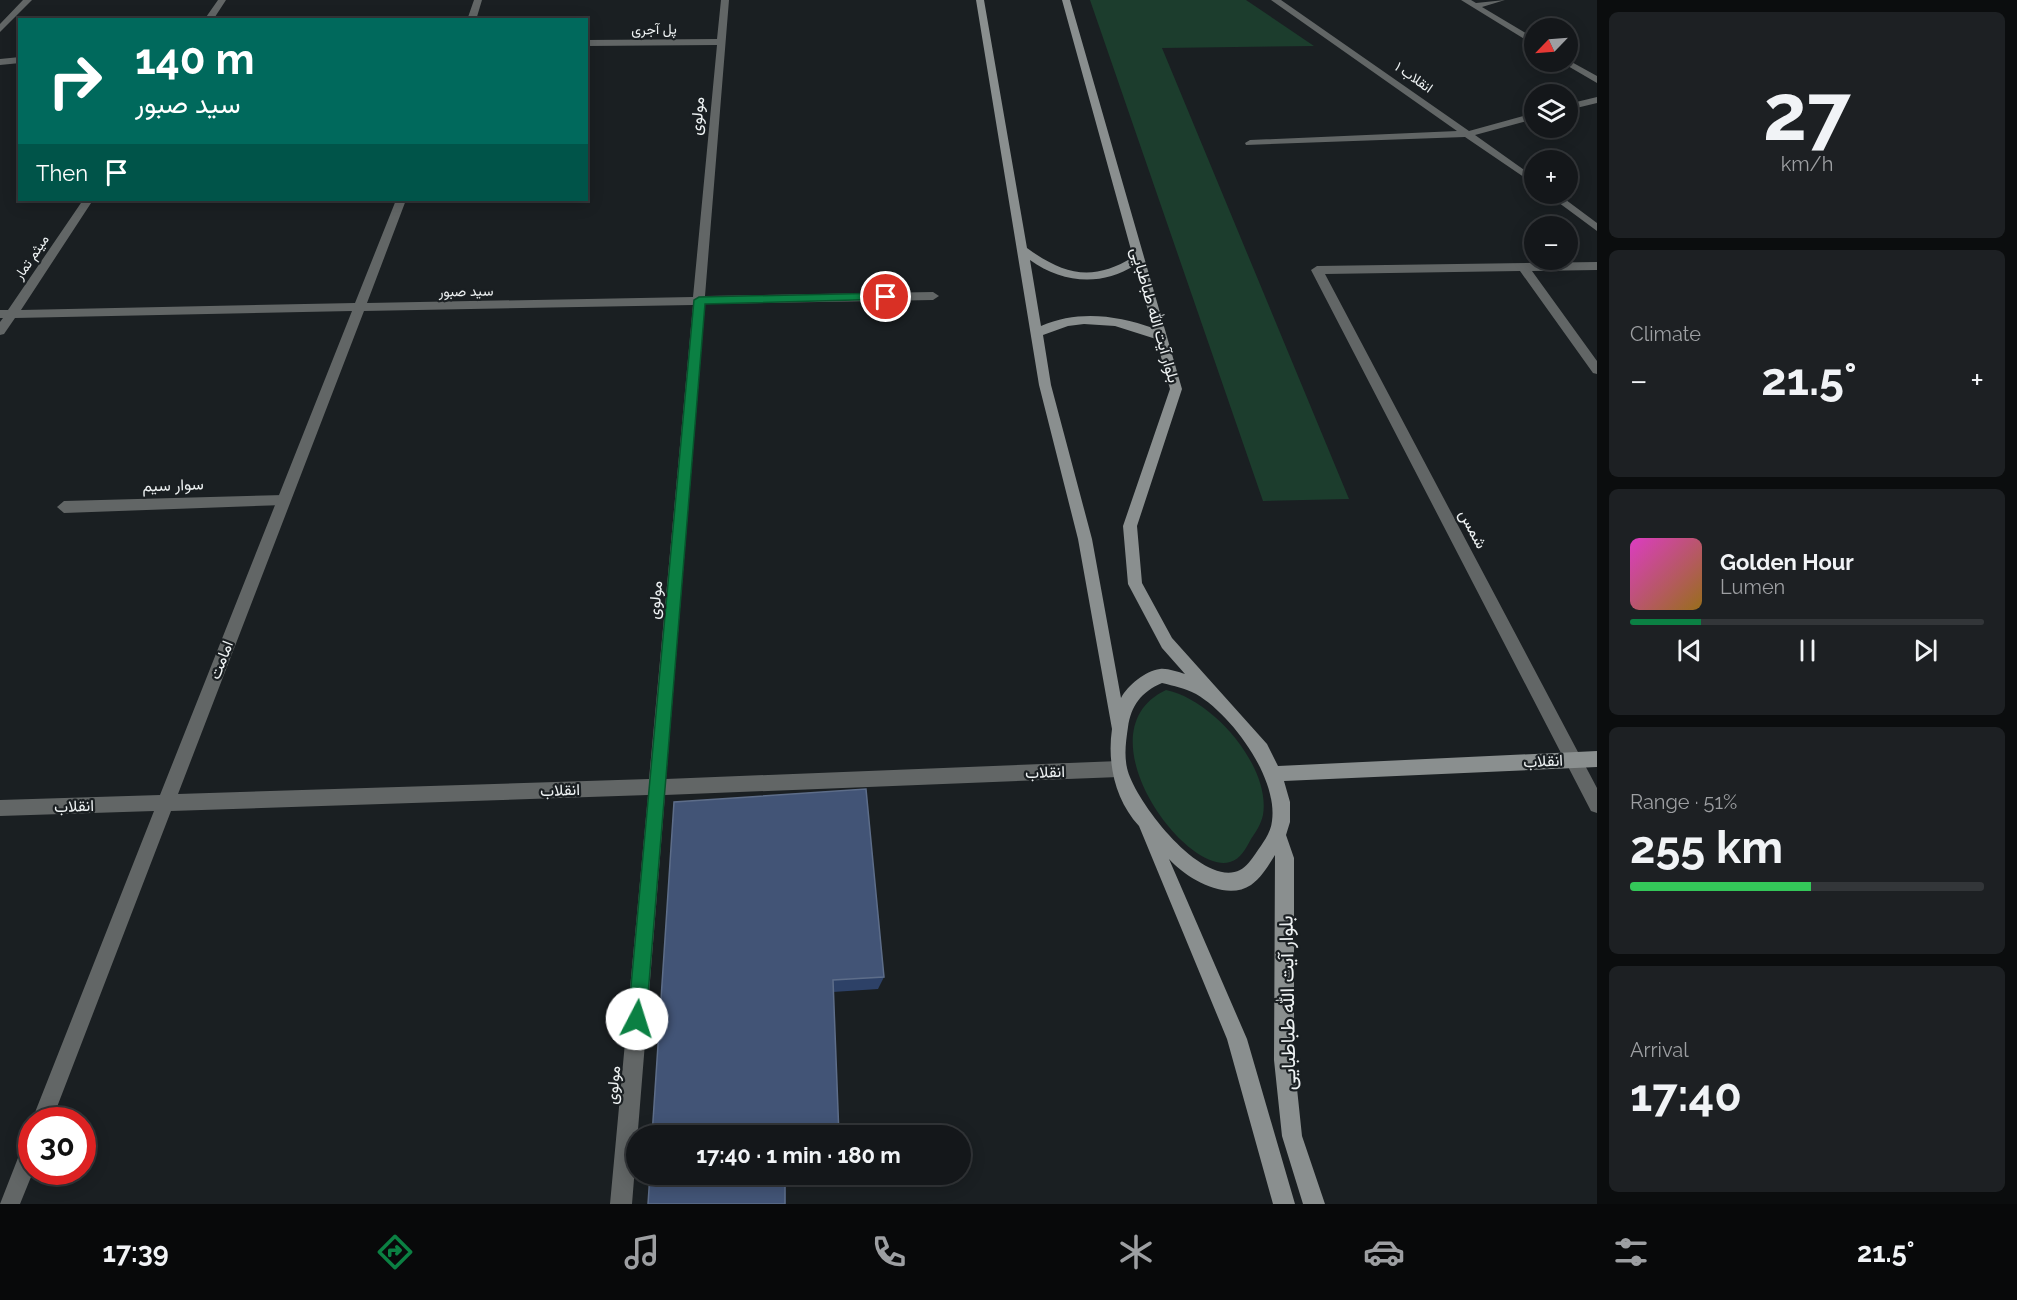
<!DOCTYPE html>
<html lang="en">
<head>
<meta charset="utf-8">
<style>
	:root { --surface:#14171a; --page:#1d2023; --text:#f1f3f6; --muted:#9d9fa2; --line:#333639; --accent:#0b8043 }
	body { margin:0; font-family:Raleway,Vazirmatn,sans-serif; background:var(--page); color:var(--text); height:100vh; display:flex; flex-direction:column; font-size:22px; white-space:nowrap }
	* { box-sizing:border-box; margin:0 }
	p { font-size:20px; color:var(--muted) }
	.icon { flex:none; width:33px; height:33px; fill:none; stroke:currentColor; stroke-width:2; stroke-linecap:round; stroke-linejoin:round }
	.map { position:relative; flex:1; overflow:hidden }
	.panel { display:flex; flex-direction:column; gap:12px; padding:12px; background:#0b0d0e; width:420px }
	.panel>* { flex:none }
	.banner { position:absolute; left:18px; top:18px; width:570px; height:183px; border-radius:0px; box-shadow:0 3px 15px #0003,0 0 0 2px var(--line); background:#00695c; color:#fff; overflow:hidden }
	.needle { width:39px; rotate:245deg }
	.controls { position:absolute; left:1524px; top:18px; display:grid; gap:12px }
	.controls a { display:grid; place-items:center; width:54px; height:54px; border-radius:50%; background:var(--surface); box-shadow:0 3px 15px #0003,0 0 0 2px var(--line); font-size:30px }
	.speed { position:absolute; left:18px; top:1107px; display:flex; gap:12px; font-size:30px; font-weight:700; text-align:center }
	.speed>* { display:grid; place-content:center; width:78px; height:78px; border-radius:50%; background:var(--surface); box-shadow:0 3px 15px #0003,0 0 0 2px var(--line); line-height:1 }
	.speed .limit { border:9px solid #d22; background:#fff; color:#111 }
	.pin { position:absolute; display:grid; place-items:center; width:51px; height:51px; color:#fff; margin:-26px; border:3px solid #fff; border-radius:50%; box-shadow:0 2px 6px #0007 }
	.me { position:absolute; width:66px; margin:-33px; rotate:5deg; stroke-linejoin:round; filter:drop-shadow(0 0 4px #0008) }
	.turn { display:flex; align-items:center; gap:21px; height:126px; padding:0 18px; font-size:27px }
	.turn .icon { width:78px; height:78px; stroke-width:2.5 }
	.turn b { display:block; font-size:42px; line-height:51px }
	.then { display:flex; align-items:center; height:57px; padding:0 18px; background:#0003; gap:12px; font-size:22px }
	.big { font-size:45px; font-weight:700; line-height:1.1 }
	.panel .tile { flex:1; display:flex; flex-direction:column; justify-content:center; gap:9px; min-width:0; padding:0 21px; border-radius:9px; background:var(--page) }
	.panel .dial { align-items:center; gap:0 }
	.dial b { font-size:78px; line-height:1 }
	.song { display:flex; align-items:center; gap:18px }
	.cover { width:72px; height:72px; border-radius:9px; background:linear-gradient(135deg,hsl(310 70% 55%),hsl(40 70% 35%)) }
	.played { height:6px; border-radius:3px; background:linear-gradient(90deg,var(--accent) 20%,var(--line) 20%) }
	.keys { display:flex; justify-content:space-around; direction:ltr }
	.heat { display:flex; justify-content:space-between; align-items:center; font-size:33px; direction:ltr }
	.charge { height:9px; border-radius:4px; background:linear-gradient(90deg,#34c759 51%,var(--line) 0) }
	.trip { position:absolute; left:626px; top:1125px; width:345px; height:60px; border-radius:30px; background:var(--surface); box-shadow:0 3px 15px #0003,0 0 0 2px var(--line); font-weight:700; line-height:60px; text-align:center }
	.menu { display:flex; height:96px; justify-content:space-around; align-items:center; background:#08090a; color:var(--muted) }
	.menu .icon { width:42px; height:42px }
	.menu .selected { color:var(--accent) }
	.menu b { font-size:27px; color:var(--text) }
	main { display:flex; flex:1; min-height:0 }
	.map>svg:first-child { display:block }
	.green { fill:#1c3d2d }
	.lines { fill:none; stroke-linecap:round; stroke-linejoin:round }
	.lane { fill:#626666; fill-rule:evenodd }
	.street { fill:#626666; fill-rule:evenodd }
	.secondary { fill:#8a8f8f; fill-rule:evenodd }
	.wall { fill:#2d4167 }
	.shaded-wall { fill:#1d2c45 }
	.building { fill:#425476; stroke:#5d6d89; stroke-width:1.5 }
	.route { fill:#0b8043; stroke:#07532c; stroke-width:1.5 }
	.labels { text-anchor:middle; dominant-baseline:central; stroke-width:4.5; stroke-linejoin:round; paint-order:stroke }
	.far-street-label { font-size:14px; fill:#eef2f3; stroke:#1a1f22 }
	.street-label { font-size:16px; fill:#eef2f3; stroke:#1a1f22 }
	.near-street-label { font-size:20px; fill:#eef2f3; stroke:#1a1f22 }
</style>
</head>
<body>
<main>
<div class="map">
<svg width="1597" height="1204" viewBox="0 0 1597 1204">
	<rect width="100%" height="100%" fill="#1a1f22"/>
	<path class="green" d="M1090 0H1246L1314 46 1162 48 1349 499 1263 501Z
		M1166 690C1212 699 1271 766 1263 815 1261 824 1256 832 1251 839 1246 848 1241 859 1230 862 1185 876 1079 731 1166 690Z"/>
	<g class="lines">
		<path class="lane" d="M284 495 291 500 284 505 64 513 57 507 64 501Z"/>
		<path class="street" d="M23 0H32L0 32V24Z
			M218 0H226L213 20H204Z
			M474 0H482L476 20H467Z
			M721 0H729L705 296 933 292 939 296 933 300 705 304 666 779 1119 761 1125 763 1127 769 1125 775 1119 777 665 795 632 1204H610L648 795 171 811 52 1120H32L154 811 0 816V800L160 795 352 311 15 318 4 334 0 335V322L3 318H0V310H8L83 200H93L21 310 355 303 396 200H406L367 303 693 297 717 45 586 46V40L717 39ZM693 305 649 779 178 794 364 311Z
			M1271 0H1281L1469 131 1534 113V119L1475 135 1534 177V184L1465 137 1246 145 1245 143 1250 140 1457 131Z
			M1461 0H1471L1476 3 1505 0 1482 7 1534 38V45Z
			M20 57V63L0 65V59Z
			M1568 60 1597 76V83L1561 62Z
			M1597 97V103L1568 110V104Z
			M1547 194H1558L1597 223V231Z
			M1597 262V270L1532 271 1597 361V374L1593 373 1520 271 1325 274 1597 788V813L1591 811 1311 270 1317 266Z
			M32 1137 33 1172 20 1204H0L25 1140Z"/>
		<path class="secondary" d="M976 0H984L1027 248C1064 275 1093 282 1133 257L1062 0H1070L1182 389 1137 526 1142 583 1172 638 1267 744 1278 766 1597 751V767L1284 781 1290 802V822L1286 835 1294 858V1060L1302 1136 1325 1204H1303L1282 1136 1274 1060 1275 855C1268 866 1262 877 1251 885 1226 902 1186 878 1169 859L1247 1039 1295 1204H1273L1227 1039 1139 826C1115 800 1107 763 1112 729L1078 539 1039 385ZM1030 260C1062 283 1101 287 1135 265L1153 328C1116 315 1078 310 1041 326ZM1084 324 1115 326 1156 339 1170 389 1123 526 1128 584 1162 648 1185 674C1178 672 1167 668 1160 669 1145 671 1128 685 1121 698L1092 539 1051 385 1043 335 1068 326ZM1162 683C1174 686 1185 688 1196 694 1232 715 1278 778 1272 821 1271 833 1262 844 1256 853 1252 859 1246 867 1240 870 1202 889 1134 800 1127 768 1124 754 1126 741 1128 727 1131 706 1141 692 1162 683Z"/>
	</g>
	<path class="wall" d="M674 802 884 977 878 989 833 992Z"/>
	<path class="shaded-wall" d="M785 1174H786V1204H785Z"/>
	<path class="building" d="M866 789 884 977 833 980 839 1136H652L674 802Z
		M650 1174H785V1204H648Z"/>
	<path class="route" d="M886 293 890 294V299L705 304 646 1019 643 1025 637 1028 631 1025 628 1019 694 300 699 297Z"/>
	<g class="labels">
		<g class="far-street-label">
			<text transform="translate(654 29) rotate(-1)">پل آجری</text>
			<text transform="translate(1414 77) rotate(35)">انقلاب ۱</text>
			<text transform="translate(31 257) rotate(-56)">میثم تمار</text>
			<text transform="translate(466 291) rotate(-1)">سید صبور</text>
		</g>
		<g class="street-label">
			<text transform="translate(697 116) rotate(-85)">مولوی</text>
			<text transform="translate(1155 315) rotate(74)">بلوار آیت الله طباطبایی</text>
			<text transform="translate(173 485) rotate(-2)">سوار سیم</text>
			<text transform="translate(1473 529) rotate(62)">شمس</text>
			<text transform="translate(655 600) rotate(-85)">مولوی</text>
			<text transform="translate(221 660) rotate(-69)">امامت</text>
			<text transform="translate(1543 761) rotate(-3)">انقلاب</text>
			<text transform="translate(1045 772) rotate(-2)">انقلاب</text>
			<text transform="translate(560 790) rotate(-2)">انقلاب</text>
			<text transform="translate(74 806) rotate(-2)">انقلاب</text>
			<text transform="translate(613 1085) rotate(-85)">مولوی</text>
		</g>
		<g class="near-street-label">
			<text transform="translate(1287 1003) rotate(-91)">بلوار آیت الله طباطبایی</text>
		</g>
	</g>
</svg>
<div class="controls">
<a><svg class="needle" viewBox="-14 -14 28 28"><path d="M0-13l5 13h-10z" fill="#e53935"/><path d="M0 13l5-13h-10z" fill="#9d9fa2"/></svg></a>
<a><svg class="icon" aria-label="layers" viewBox="0 0 24 24"><path d="M12 4l9 5-9 5-9-5zM3 14l9 5 9-5"/></svg></a>
<a>+</a>
<a>−</a>
</div>
<div class="speed"><div class="limit">30</div></div>
<div class="pin" style="left:886px;top:297px;background:#d93025"><svg class="icon" aria-label="arrive" viewBox="0 0 24 24"><path d="M6 21V4h12l-3 4 3 4H6"/></svg></div>
<svg class="me" style="left:637px;top:1019px" viewBox="-20 -20 40 40"><circle r="19" fill="#fff"/><path d="M0-13L10 11 0 6-10 11z" fill="#0b8043"/></svg>
<div class="trip">17:40 · 1 min · 180 m</div>
<div class="banner">
<div class="turn"><svg class="icon" aria-label="right" viewBox="0 0 24 24"><path d="M7 20v-9h11M14 6l5 5-5 5"/></svg><div><b>140 m</b>سید صبور</div></div>
<div class="then">Then<svg class="icon" aria-label="arrive" viewBox="0 0 24 24"><path d="M6 21V4h12l-3 4 3 4H6"/></svg></div>
</div>
</div>
<section class="panel">
<div class="tile dial"><b>27</b><p>km/h</p></div>
<div class="tile"><p>Climate</p>
<div class="heat"><a>−</a><b class="big">21.5°</b><a>+</a></div>
</div>
<div class="tile">
<div class="song"><i class="cover"></i><div><b>Golden Hour</b><p>Lumen</p></div></div>
<div class="played"></div>
<div class="keys"><svg class="icon" aria-label="previous" viewBox="0 0 24 24"><path d="M18 5L8 12l10 7zM5 5v14"/></svg><svg class="icon" aria-label="pause" viewBox="0 0 24 24"><path d="M8 5v14M16 5v14"/></svg><svg class="icon" aria-label="next" viewBox="0 0 24 24"><path d="M6 5l10 7-10 7zM19 5v14"/></svg></div>
</div>
<div class="tile"><p>Range · 51%</p><b class="big">255 km</b><div class="charge"></div></div>
<div class="tile"><p>Arrival</p><b class="big">17:40</b></div>
</section>
</main>
<nav class="menu">
<b>17:39</b>
<svg class="icon selected" aria-label="directions" viewBox="0 0 24 24"><path d="M12 3l9 9-9 9-9-9zM9 14v-3h6M13 9l2 2-2 2"/></svg>
<svg class="icon" aria-label="music" viewBox="0 0 24 24"><path d="M9 18V5l10-2v13"/><circle cx="6" cy="18" r="3"/><circle cx="16" cy="16" r="3"/></svg>
<svg class="icon" aria-label="phone" viewBox="0 0 24 24"><path d="M5 4h4l2 5-3 2q2 4 5 5l2-3 5 2v4C11 20 4 13 5 4z"/></svg>
<svg class="icon" aria-label="climate" viewBox="0 0 24 24"><path d="M12 3v18M4 7l16 10M4 17L20 7"/></svg>
<svg class="icon" aria-label="car" viewBox="0 0 24 24"><path d="M5 17H2v-5l4-1 3-4h7l3 4 3 1v5h-3M9 17h6M6 11h13"/><circle cx="7" cy="17" r="2"/><circle cx="17" cy="17" r="2"/></svg>
<svg class="icon" aria-label="filters" viewBox="0 0 24 24"><path d="M4 7h16M4 17h16"/><circle cx="9" cy="7" r="2"/><circle cx="15" cy="17" r="2"/></svg>
<b>21.5°</b>
</nav>
</body>
</html>
